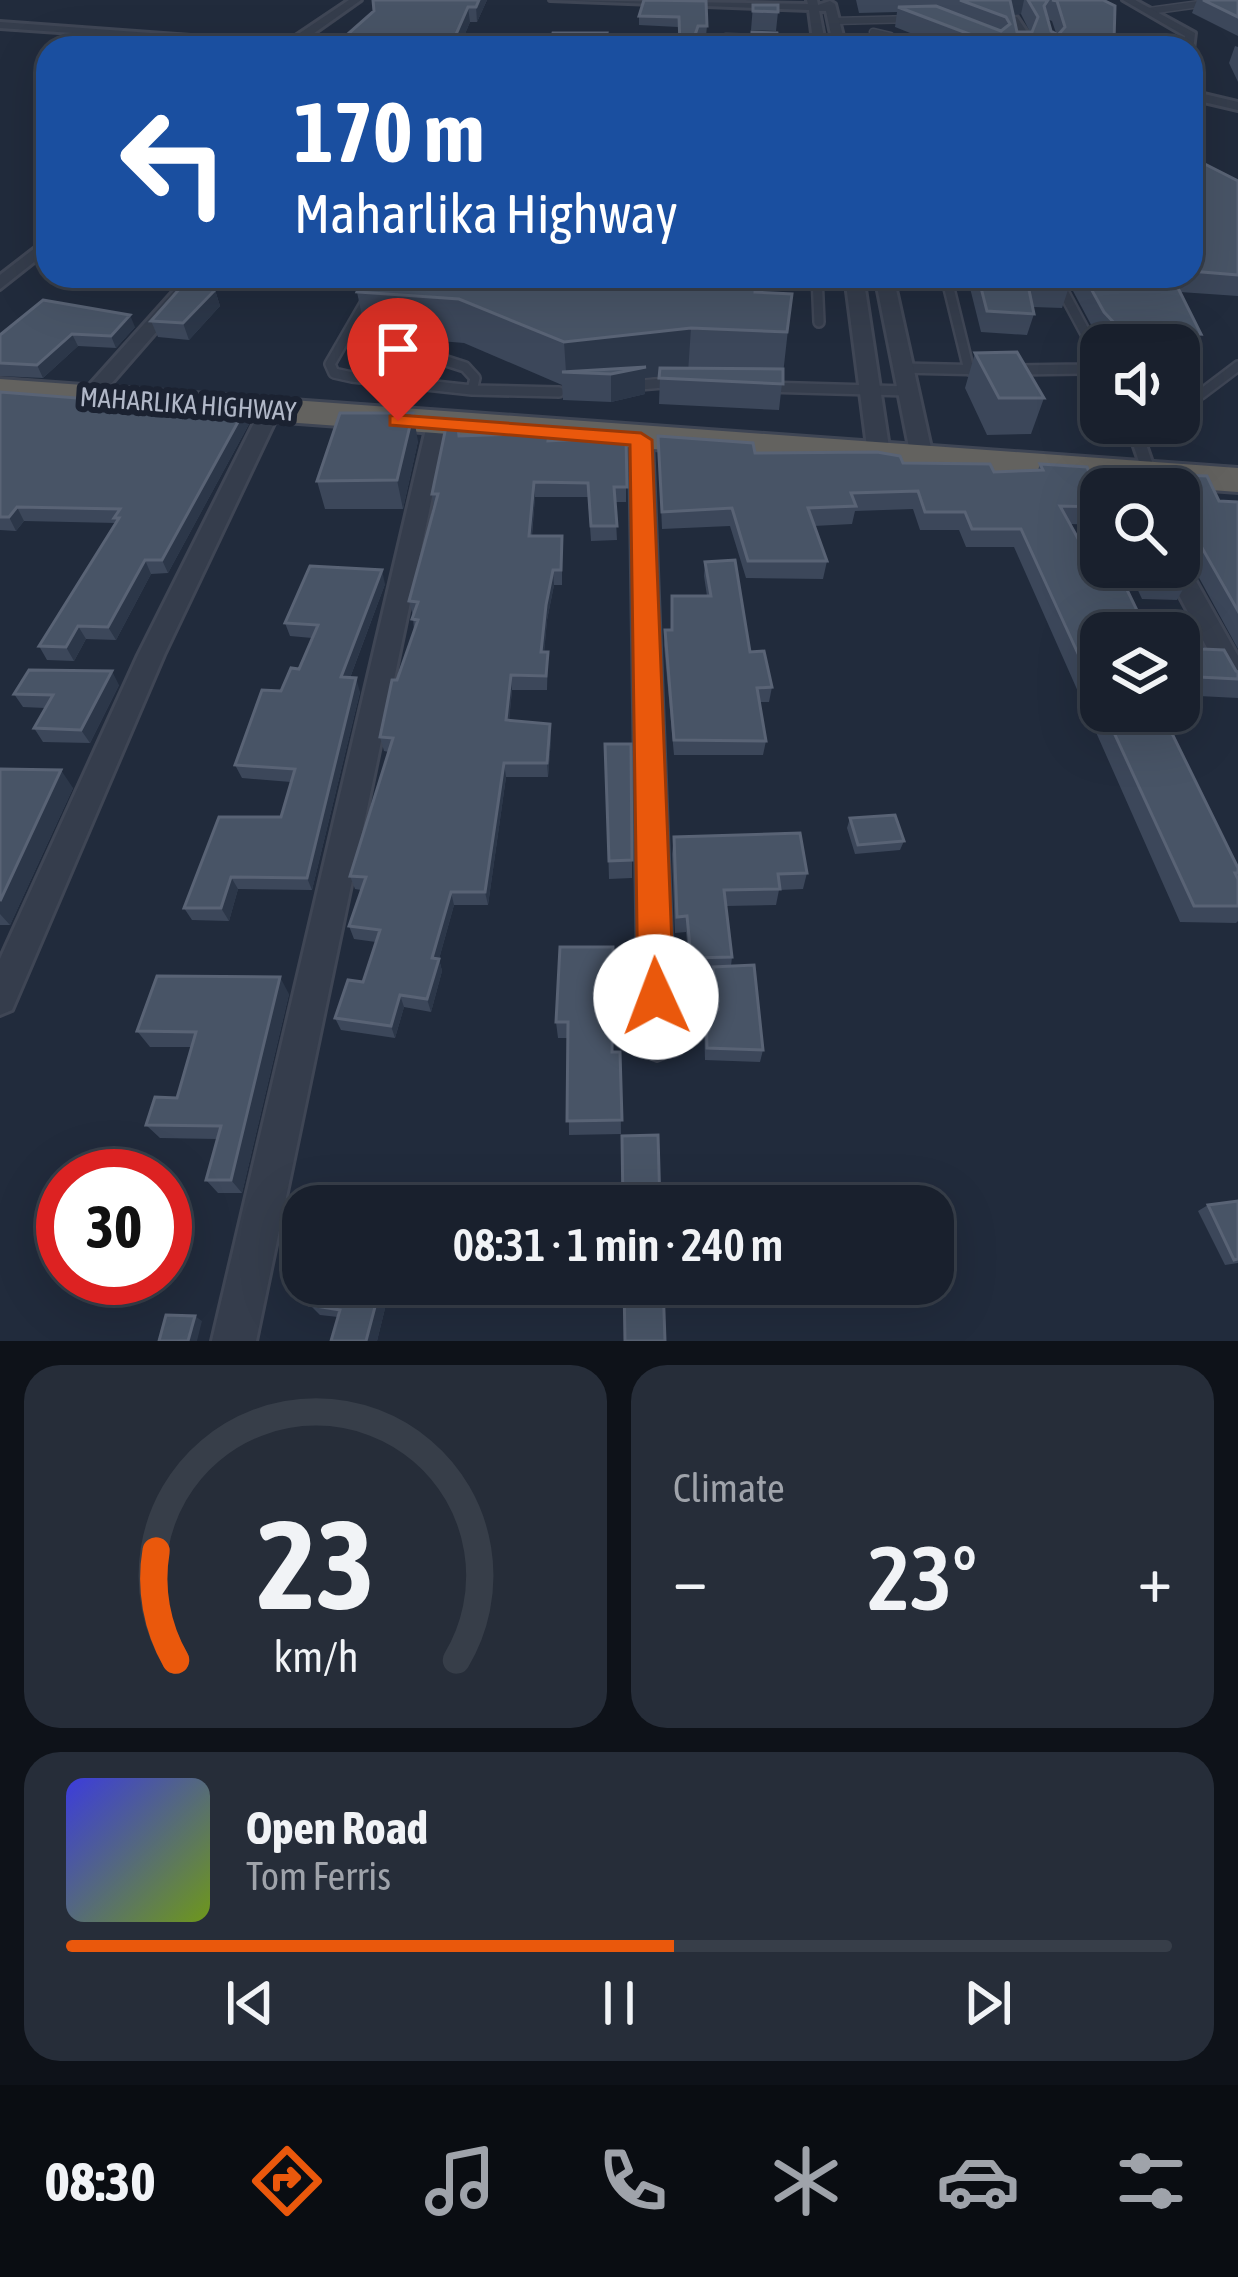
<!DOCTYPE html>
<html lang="en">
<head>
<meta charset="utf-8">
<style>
	:root { --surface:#19202d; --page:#262d39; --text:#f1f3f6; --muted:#9fa3aa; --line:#373e49; --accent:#ea580c }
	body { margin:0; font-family:"Asap Condensed",sans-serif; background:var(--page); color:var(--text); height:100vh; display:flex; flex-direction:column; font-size:45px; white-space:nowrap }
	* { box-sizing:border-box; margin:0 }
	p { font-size:39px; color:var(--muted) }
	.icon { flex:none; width:66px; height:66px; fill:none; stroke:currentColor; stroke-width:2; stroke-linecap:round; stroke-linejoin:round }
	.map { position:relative; height:1341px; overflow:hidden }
	.side { display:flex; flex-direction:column; gap:24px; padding:24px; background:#0e1219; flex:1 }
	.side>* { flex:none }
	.hud { position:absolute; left:36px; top:36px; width:1167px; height:252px; border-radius:36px; box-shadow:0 12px 48px #0002,0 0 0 3px var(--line); background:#1a4fa0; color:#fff; overflow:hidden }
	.tools { position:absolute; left:1080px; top:324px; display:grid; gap:24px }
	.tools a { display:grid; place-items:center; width:120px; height:120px; border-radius:24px; background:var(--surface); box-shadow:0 12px 48px #0002,0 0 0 3px var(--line); font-size:60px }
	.speed { position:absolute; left:36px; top:1149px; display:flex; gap:24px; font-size:60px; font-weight:700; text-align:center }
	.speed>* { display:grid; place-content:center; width:156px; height:156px; border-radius:50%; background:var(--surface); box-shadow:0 12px 48px #0002,0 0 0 3px var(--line); line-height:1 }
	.speed .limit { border:18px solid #d22; background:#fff; color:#111 }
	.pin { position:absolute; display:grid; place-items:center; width:102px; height:102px; color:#fff; margin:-123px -51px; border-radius:50% 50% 50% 0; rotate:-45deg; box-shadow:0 0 12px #0007 }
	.pin .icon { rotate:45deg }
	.me { position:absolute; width:132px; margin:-66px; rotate:358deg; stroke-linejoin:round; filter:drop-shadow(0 0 9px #0008) }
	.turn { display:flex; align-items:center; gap:42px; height:252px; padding:0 60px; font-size:54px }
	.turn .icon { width:156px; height:156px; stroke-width:2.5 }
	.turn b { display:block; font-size:84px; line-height:102px }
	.big { font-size:90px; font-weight:600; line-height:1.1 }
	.side .widget { flex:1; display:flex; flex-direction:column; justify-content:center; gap:18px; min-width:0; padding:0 42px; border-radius:36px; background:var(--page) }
	.side .dial { align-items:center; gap:0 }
	.dial svg { height:312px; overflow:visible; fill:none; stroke:var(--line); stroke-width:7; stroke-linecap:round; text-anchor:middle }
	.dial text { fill:var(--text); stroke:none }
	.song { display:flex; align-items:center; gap:36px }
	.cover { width:144px; height:144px; border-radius:18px; background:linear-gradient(135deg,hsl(240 70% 55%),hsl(80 70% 35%)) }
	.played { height:12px; border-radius:6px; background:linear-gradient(90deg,var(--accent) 55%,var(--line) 55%) }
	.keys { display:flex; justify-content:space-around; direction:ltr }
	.heat { display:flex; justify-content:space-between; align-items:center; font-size:66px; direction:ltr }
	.side .tiles { flex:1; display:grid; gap:24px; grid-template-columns:1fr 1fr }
	.widget:last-child { grid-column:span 2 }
	.trip { position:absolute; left:282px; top:1185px; width:672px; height:120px; border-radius:36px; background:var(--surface); box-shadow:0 12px 48px #0002,0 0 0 3px var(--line); font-weight:600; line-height:120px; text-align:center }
	.menu { display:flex; height:192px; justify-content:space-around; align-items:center; background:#0a0d12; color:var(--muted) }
	.menu .icon { width:84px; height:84px }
	.menu .on { color:var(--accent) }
	.menu b { font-size:54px; color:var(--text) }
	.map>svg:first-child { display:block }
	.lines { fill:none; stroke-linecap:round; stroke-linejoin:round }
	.service-far2-casing { stroke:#3f4655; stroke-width:9 }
	.service-far1-casing { stroke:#3f4655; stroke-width:14 }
	.service-casing { stroke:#3f4655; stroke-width:18 }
	.minor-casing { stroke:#3f4655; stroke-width:6 }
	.trunk-casing { stroke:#3e4554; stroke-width:6 }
	.path { stroke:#3c5255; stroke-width:3; stroke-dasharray:4.5 4.5; stroke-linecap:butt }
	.service-far2 { stroke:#353d4c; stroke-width:6 }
	.service-far1 { stroke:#353d4c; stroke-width:9 }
	.service { stroke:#353d4c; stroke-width:12 }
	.minor { fill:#353d4c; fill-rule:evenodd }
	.trunk { fill:#63625f; fill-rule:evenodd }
	.wall { fill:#3c475a; fill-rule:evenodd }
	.shaded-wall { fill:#2c3749 }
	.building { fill:#485466; stroke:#596375; stroke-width:3 }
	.route { fill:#ea580c; stroke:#983908; stroke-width:3 }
	.labels { text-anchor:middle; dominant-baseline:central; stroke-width:12; stroke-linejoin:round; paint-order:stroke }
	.far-street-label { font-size:27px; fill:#b1b8c8; stroke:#1b2231 }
</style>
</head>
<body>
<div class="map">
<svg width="1238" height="1341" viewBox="0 0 1238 1341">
	<rect width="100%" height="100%" fill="#212b3c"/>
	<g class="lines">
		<g class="service-far2-casing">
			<path id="service-far2" d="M1149 11 1228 0
				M834 21 914 19
				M873 32 890 36 889 48
				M726 37 782 39 783 48
				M1153 42 1120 39 1189 47
				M701 48 702 42"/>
		</g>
		<g class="service-far1-casing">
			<path id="service-far1" d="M817 276 819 322
				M946 276 969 370
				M434 357 465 367 475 378 472 390 352 377 397 359Z
				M902 368 989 370
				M1011 370 1082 369 1100 360 1055 276
				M352 377 334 373 330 364 381 276
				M627 386 676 382
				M764 387 907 391
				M472 390 559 392
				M1179 400 1201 394 1238 366
				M1133 423 1137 437"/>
		</g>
		<g class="service-casing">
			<path id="service" d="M1136 434 1149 472"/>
		</g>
		<g class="minor-casing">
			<path id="minor" d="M349 0H361L293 48 0 28V22L285 43Z
				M550 0 808 4 807 0H817L818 5 830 1 835 4 846 48H834L826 11H819L826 48H814L809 10Z
				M1123 0H1135L1195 33 1193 50 1183 48 1185 36Z
				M1009 17H1017L1029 35 1024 48H1012L1017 35Z
				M1191 91 1238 102V110L1191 99Z
				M48 238V251L0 289V275Z
				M187 276H205L97 400H83V392Z
				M845 276H863L890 454 879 460 868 454Z
				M875 276H893L933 457 930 462H914L911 457Z
				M270 405 280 411 164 655 12 1010 0 1015V959L138 655 260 411Z
				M437 419 447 425 256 1341H212L427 425Z
				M641 433 652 439 675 1042 670 1055 657 1060 644 1055 639 1042 630 439Z
				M1179 560 1188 567 1238 656V690L1228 687 1164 567H1179Z"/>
		</g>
		<g class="trunk-casing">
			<path id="trunk" d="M0 379 1238 468V492L0 401Z"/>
		</g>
		<path class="path" d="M908 37 937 48"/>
		<use href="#service-far2" class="service-far2"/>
		<use href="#service-far1" class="service-far1"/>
		<use href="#service" class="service"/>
		<use href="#minor" class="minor"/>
		<use href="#trunk" class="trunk"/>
	</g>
	<path class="wall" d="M373 0H487L477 22H470L459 48H332L374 11Z
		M644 0 707 26 706 36H697L696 39 708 46 707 48H680L678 27 639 25V16Z
		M856 0H1103L1114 41 1112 48H948L895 27 897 12 859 13ZM1021 14 1030 32H1017L1013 15ZM1047 19 1052 21 1056 33 1051 31Z
		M1197 0H1238V36L1192 13Z
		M753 5 778 12 776 31 751 30Z
		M752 32 779 39V48H750Z
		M1235 46 1238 47V82L1229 63Z
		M1191 157 1238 181V296L1180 292 1201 334 1191 356 1179 355V345H1107L1096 334 1065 276H1191Z
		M967 276H1063L1069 287 1062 308 1033 307 1034 314 1027 335 981 332Z
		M215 290 220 306 189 340 158 337 151 321Z
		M357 292H755L792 294 779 410 659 404 660 376 645 378V394L611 402 563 400 562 385 464 343 366 335Z
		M135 327 116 348 78 346 43 378 0 376V335Z
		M975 353 1044 398 1031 434 987 435 965 388Z
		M0 392 244 411 249 424 168 573 151 574 116 640 86 639 74 661 47 660 39 646 116 523 24 521 16 531 0 530Z
		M549 433V441L626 437V502H615L617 540 591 541 588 497H535L532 536H562V585H554L547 620 544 652H548L547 690H512L509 720 551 739 548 777H506L488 905H454L439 959 442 971 431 1012 404 1007 395 1038 341 1030 335 1018 363 982 376 942 354 939 349 926 361 890 355 889 350 876 389 752 384 751 380 737 414 631 413 616 409 601 434 509 432 494 459 436Z
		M658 436 753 443 755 453 877 452 900 456 903 463 990 464 994 472 1038 470 1040 464 1087 467 1089 472 1207 476 1219 501 1238 502V649L1191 563 1179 556V489H1101V525L1070 524 1091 562 1101 563V567H1116L1148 633H1101V711H1161L1238 868V921L1236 923 1180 922 1014 547H966L959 530H920L913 509 855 511 852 524 814 526 827 561 823 579 746 578 730 526 662 529Z
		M418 441 403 509H325L317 481Z
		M705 562 750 652 772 687 769 702H759L766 741 763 755H674L664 645 665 630H671L707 596 704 576Z
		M1127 567H1179L1187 582 1177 600 1142 599Z
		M385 584 350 678 360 692 312 890 238 889 229 921 192 920 184 908 281 817 291 782 242 778 235 765 299 669 312 638 290 636 285 623Z
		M1179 648 1238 672V698L1179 695Z
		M119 685 90 743 43 742 34 728 45 708 23 707 14 694Z
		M605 744 632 860V878L609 879Z
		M0 769 73 788 10 925H0Z
		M850 818 904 841 900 850 855 854 847 828Z
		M674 837 807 873 803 889 779 890 776 905 726 906 732 957 731 966 763 1050 760 1062 705 1060 704 1021 706 1008 714 1009 711 980 712 973 690 974 686 932 675 933 672 854Z
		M560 947 613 1052H620L621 1134 569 1135 568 1038H558L556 1022Z
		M289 994 242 1193H218L206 1180 217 1139 160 1138 146 1125 177 1098 192 1047H150L137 1031Z
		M1238 1201V1263L1225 1265 1198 1211 1208 1205Z
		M391 1284 377 1341H331L338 1317 320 1315 310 1305Z"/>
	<path class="shaded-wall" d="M479 0H487L477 22 476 7Z
		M1009 0H1024L1021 14 1005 16Z
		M468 7 470 22 459 48H450Z
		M215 290 220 306 189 340 183 323Z
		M130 315 135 327 116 348 111 336Z
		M691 328 688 373 645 378V394L611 402V374L566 372 564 342Z
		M72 334 78 346 43 378 37 365Z
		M244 411 249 424 168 573 162 560Z
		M413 413 418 441 403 509 397 480Z
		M534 482 535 497 530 550 529 536Z
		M17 507 24 521 16 531 9 517Z
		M1188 538 1179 555V543Z
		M145 560 151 574 116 640 108 627Z
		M382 570 385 584 345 691 341 677Z
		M553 570 554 585 547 620 543 667 541 652 546 605Z
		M78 626 86 639 74 661 66 647Z
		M112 671 119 685 90 743 81 730Z
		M511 675 512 690 508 734 506 720Z
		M356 678 360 692 312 890 307 878Z
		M550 724 551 739 548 777 547 763Z
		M504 763 506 777 488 905 485 892Z
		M61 770 73 788 10 925 0 914V901Z
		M231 877 238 889 229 921 221 908Z
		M451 892 454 905 439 959 442 971 431 1012 427 999 432 958Z
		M280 977 289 994 242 1193 231 1180Z
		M400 995 404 1007 395 1038 391 1026Z
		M381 1284H391L377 1341H366Z
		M195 1316 202 1321 197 1341H188Z"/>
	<path class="building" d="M373 0H479L476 7H468L450 48H332L374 11Z
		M644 0 706 1 707 26H698L694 38 708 46 680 44 679 17 639 16Z
		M960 0H1010L1017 32H1032L1038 17 1028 0H1048L1044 6 1051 31 1058 35 1065 27 1057 1 1052 0H1103L1115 6 1114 41 1102 48H1006L898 7 936 6 1001 31 1010 24 1006 17Z
		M1203 0H1238V17Z
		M753 5H778V12L753 11Z
		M752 32 777 33 779 45 751 44Z
		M553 33H607L604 48H549Z
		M1191 157 1238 181V275L1191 271Z
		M364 276H756L755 292 792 294 787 332 691 328 564 342 459 299 357 292Z
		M978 276H1063L1069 287 1028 285 1034 314 987 311Z
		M1084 276H1172L1201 334 1120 329 1104 312Z
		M182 286 215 290 183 323 151 321Z
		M43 300 130 315 111 336 72 334 37 365 0 363V335Z
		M1017 352 1044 398H999L975 353Z
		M646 367 611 374 562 372Z
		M660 368 783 369V384L659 378Z
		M0 392 244 411 162 560H145L108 627 78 626 66 647 39 646 119 518H114L120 509 17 507 9 517H0Z
		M340 413H413L397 480 317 481Z
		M446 427H458L459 436 549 433 548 441 626 437 627 487H614L617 526H591L588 483 534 482 529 536H562L561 570H553L546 605 541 652H548L546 676 511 675 506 720 550 724 547 763H504L485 892H451L432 958 439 959 427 999 400 995 391 1026 335 1018 348 980 363 982 380 930 349 926 366 877 350 876 393 738 380 737 392 680H397L418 620 412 619 418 602 409 601 438 494H432Z
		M658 436 753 443 755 453 877 452 900 456 903 463 990 464 994 472 1043 470 1040 464 1087 467 1089 472 1207 476 1219 501 1238 502V611L1201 546 1188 538 1179 543V489H1101V507L1060 506 1091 562 1101 563V567H1116L1148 633H1101V704L1021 529H972L965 512H925L918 491 851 493 856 506 808 508 827 561H748L732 508 662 512Z
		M735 560 750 652 764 651 772 687 757 688 766 741 674 740 665 630H672V596H711L705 562Z
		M310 566 382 570 341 677 356 678 307 878 231 877 221 908H184L219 817H281L295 769 235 765 262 690 281 691 291 668 299 669 318 625 285 623Z
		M1144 567H1179L1187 582 1152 581Z
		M1179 648 1224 650 1236 671 1238 672V679L1179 676Z
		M29 670 112 671 81 730 34 728 53 695 14 694Z
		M1104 711H1161L1238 868V873H1235L1238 879V906H1194Z
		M605 744H631L632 860 609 861Z
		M0 769 61 770 0 901Z
		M895 815 904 841 858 845 850 818Z
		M800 833 807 873 778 874 780 889 724 890 732 957 691 958 687 916 677 917 674 837Z
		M560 947H613L612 1052H620L622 1120 567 1121 568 1022H556Z
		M754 965 763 1050 707 1048 706 1008 718 1009 713 967Z
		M157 976 280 977 231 1180H206L221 1126 146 1125 155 1097 177 1098 196 1032 137 1031Z
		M658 1135 660 1206H623L622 1136Z
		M321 1192 378 1200 376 1206H317Z
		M1238 1201V1259L1234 1260 1208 1205Z
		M316 1284H381L366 1341H331L340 1310 310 1305Z
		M624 1284H663L665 1341H625Z
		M166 1315 195 1316 188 1341H159Z"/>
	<path class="route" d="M398 415 641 433 652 440 674 997 668 1009 656 1014 643 1009 638 997 630 445 390 425V416Z"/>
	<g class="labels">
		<g class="far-street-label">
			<text transform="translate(188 404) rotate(4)">MAHARLIKA HIGHWAY</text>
		</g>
	</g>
</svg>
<div class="tools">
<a><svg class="icon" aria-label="sound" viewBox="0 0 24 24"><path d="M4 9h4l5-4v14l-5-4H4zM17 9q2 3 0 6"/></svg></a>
<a><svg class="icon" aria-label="search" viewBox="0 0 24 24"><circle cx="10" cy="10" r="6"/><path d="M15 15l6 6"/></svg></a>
<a><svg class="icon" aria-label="layers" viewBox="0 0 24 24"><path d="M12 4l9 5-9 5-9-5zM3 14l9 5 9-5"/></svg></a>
</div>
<div class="speed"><div class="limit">30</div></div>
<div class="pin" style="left:398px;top:421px;background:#d93025"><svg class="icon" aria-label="arrive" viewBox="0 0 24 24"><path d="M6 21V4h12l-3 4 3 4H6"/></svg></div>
<svg class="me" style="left:656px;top:997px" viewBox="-20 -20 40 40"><circle r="19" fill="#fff"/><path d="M0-13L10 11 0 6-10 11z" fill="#ea580c"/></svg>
<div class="trip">08:31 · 1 min · 240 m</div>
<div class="hud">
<div class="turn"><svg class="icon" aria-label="left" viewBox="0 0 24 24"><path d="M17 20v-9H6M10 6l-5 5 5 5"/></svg><div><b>170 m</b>Maharlika Highway</div></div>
</div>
</div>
<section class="side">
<div class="tiles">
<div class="widget dial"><svg viewBox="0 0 100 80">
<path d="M14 69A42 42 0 1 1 86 69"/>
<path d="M14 69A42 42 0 0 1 9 41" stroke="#ea580c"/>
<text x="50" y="56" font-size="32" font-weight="700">23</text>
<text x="50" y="72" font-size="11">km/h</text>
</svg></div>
<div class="widget"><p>Climate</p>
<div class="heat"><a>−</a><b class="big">23°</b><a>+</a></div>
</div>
<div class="widget">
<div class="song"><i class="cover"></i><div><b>Open Road</b><p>Tom Ferris</p></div></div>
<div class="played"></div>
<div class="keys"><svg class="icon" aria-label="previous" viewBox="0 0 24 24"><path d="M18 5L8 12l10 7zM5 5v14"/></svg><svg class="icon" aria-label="pause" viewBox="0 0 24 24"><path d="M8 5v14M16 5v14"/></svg><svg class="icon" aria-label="next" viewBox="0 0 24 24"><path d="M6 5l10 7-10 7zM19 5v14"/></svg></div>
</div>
</div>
</section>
<nav class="menu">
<b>08:30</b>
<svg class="icon on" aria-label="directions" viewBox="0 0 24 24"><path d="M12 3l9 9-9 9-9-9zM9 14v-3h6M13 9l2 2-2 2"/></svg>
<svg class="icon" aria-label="music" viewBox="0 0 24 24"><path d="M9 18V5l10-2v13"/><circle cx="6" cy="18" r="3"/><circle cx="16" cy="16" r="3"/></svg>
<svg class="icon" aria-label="phone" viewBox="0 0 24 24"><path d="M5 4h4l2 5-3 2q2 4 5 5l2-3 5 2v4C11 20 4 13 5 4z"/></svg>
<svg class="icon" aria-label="climate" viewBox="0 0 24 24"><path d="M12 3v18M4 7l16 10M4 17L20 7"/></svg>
<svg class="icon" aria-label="car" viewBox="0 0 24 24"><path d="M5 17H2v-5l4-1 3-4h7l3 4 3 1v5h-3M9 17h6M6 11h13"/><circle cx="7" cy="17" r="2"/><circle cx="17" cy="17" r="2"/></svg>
<svg class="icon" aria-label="filters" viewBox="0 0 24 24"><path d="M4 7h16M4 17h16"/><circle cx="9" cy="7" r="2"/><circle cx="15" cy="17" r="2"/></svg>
</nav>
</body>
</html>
